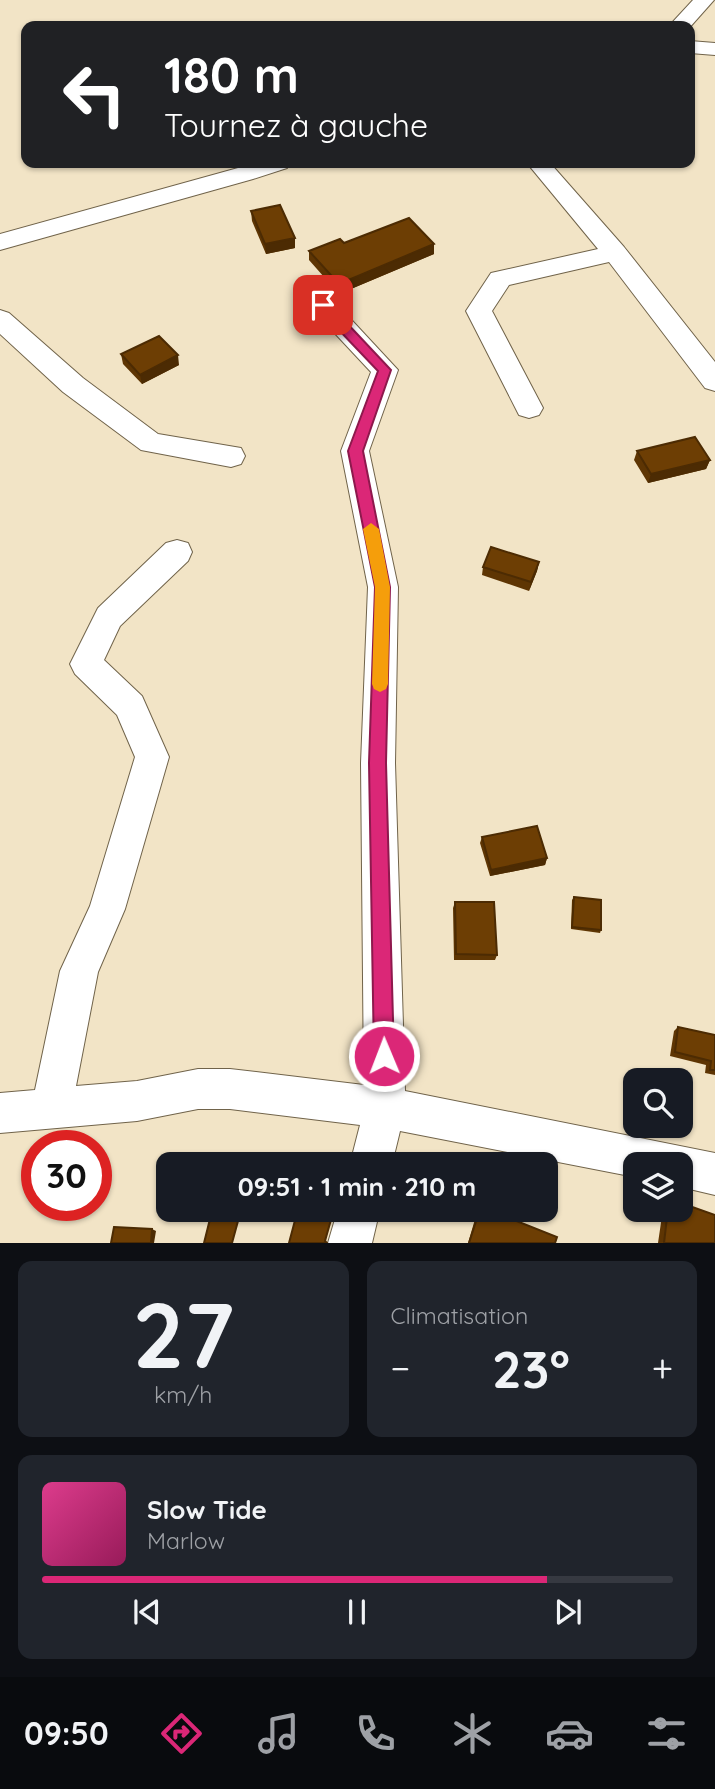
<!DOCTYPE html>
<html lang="fr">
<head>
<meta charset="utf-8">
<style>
	:root { --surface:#171b24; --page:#20242c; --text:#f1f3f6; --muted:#9ea1a6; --line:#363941; --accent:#db2777 }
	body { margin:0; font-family:Quicksand,sans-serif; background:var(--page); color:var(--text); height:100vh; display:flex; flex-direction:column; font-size:26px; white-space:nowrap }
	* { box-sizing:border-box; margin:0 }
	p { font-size:23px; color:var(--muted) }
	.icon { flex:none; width:38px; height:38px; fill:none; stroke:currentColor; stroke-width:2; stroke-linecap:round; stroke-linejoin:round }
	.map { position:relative; height:1243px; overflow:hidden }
	.drawer { display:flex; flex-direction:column; gap:18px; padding:18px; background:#0d0f14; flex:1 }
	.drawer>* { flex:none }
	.guide { position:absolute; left:21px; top:21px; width:674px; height:147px; border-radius:14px; box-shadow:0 2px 5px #0004; background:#202124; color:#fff; overflow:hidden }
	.buttons { position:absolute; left:623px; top:1068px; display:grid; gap:14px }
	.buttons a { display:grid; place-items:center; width:70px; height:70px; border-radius:14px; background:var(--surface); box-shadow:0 2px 5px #0004; font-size:35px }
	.speed { position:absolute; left:21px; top:1130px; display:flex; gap:14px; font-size:35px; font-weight:700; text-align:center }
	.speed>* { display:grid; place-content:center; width:91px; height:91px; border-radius:50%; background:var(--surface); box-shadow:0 2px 5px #0004; line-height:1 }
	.speed .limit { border:10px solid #d22; background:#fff; color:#111 }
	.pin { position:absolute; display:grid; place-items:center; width:60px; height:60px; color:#fff; margin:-30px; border-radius:14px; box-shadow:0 4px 10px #0006 }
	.me { position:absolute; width:77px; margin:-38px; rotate:359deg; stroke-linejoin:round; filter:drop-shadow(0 0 5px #0008) }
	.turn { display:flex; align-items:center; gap:24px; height:147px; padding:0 28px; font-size:32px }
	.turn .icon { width:91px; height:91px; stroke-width:2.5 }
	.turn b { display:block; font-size:49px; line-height:60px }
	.big { font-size:52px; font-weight:700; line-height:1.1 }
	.drawer .tile { flex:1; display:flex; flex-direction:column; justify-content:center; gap:10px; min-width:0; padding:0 24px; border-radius:14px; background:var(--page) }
	.drawer .dial { align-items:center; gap:0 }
	.dial b { font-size:91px; line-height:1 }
	.song { display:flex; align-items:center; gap:21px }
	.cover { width:84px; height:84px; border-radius:10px; background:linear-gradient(135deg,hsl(330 70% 55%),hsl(330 70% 35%)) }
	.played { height:7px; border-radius:4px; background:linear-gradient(90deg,var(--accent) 80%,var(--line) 80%) }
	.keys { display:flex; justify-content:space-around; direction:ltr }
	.heat { display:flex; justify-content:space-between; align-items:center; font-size:38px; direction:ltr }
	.drawer .tiles { flex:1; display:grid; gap:18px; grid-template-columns:1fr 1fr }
	.tile:last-child { grid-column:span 2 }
	.trip { position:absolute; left:156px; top:1152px; width:402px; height:70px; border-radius:14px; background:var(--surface); box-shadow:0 2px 5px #0004; font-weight:700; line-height:70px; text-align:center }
	.tabs { display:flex; height:112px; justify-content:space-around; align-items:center; background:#090b0e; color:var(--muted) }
	.tabs .icon { width:49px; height:49px }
	.tabs .selected { color:var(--accent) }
	.tabs b { font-size:32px; color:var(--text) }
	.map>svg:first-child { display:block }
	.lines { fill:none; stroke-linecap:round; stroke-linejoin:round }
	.minor-casing { stroke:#70634a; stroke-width:2 }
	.minor { fill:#fff; fill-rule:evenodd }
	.wall { fill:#5e3503 }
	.shaded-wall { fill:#4c2b03 }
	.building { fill:#6d3e04; stroke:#4c2b03; stroke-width:2 }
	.route { fill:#db2777; stroke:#8e194d; stroke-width:2 }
	.slow { fill:#f59e0b }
</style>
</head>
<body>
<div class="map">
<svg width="715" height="1243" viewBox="0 0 715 1243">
	<rect width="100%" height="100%" fill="#f2e4c6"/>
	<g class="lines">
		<g class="minor-casing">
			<path id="minor" d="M693 0H714L690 27 669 26Z
				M690 41 715 43V55L690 53Z
				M256 163H290L287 168 253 179 0 250V234Z
				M527 163H550L624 247 715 362V391L705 388 609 262 509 285 492 311 543 408 539 415 529 418 519 415 466 311 491 273 598 249Z
				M323 296 332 299 398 370 369 451 398 587 395 763 405 1091 715 1153V1195L681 1187V1164H635V1177L400 1131 392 1164H350L360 1125 230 1109H198L137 1121 0 1133V1093L35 1090 60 971 90 906 135 757 117 715 75 674 70 664 98 608 166 543 177 540 188 543 192 552 188 561 120 626 104 660 142 696 169 757 125 909 98 972 76 1086 137 1081 198 1069H230L364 1085 361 763 368 587 341 451 371 372 314 311 310 305 314 299Z
				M0 310 9 313 83 378 158 434 241 448 245 456 241 464 231 467 141 450 63 392 0 334Z
				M338 1209H380L372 1243H328Z"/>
		</g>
		<use href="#minor" class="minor"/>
	</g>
	<path class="wall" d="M251 211 295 238V248L266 254 252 221Z
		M344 243 434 254 339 294 309 260V251Z
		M121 354 179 365 142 384 123 364Z
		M637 451 710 460 706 469 648 483 634 460Z
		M539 562 537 571 529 591 482 575 483 567Z
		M482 837 547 858 545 865 490 876 480 843Z
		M574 897 601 930 600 933 571 929 572 900Z
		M455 902 497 955 495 960H454L453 908Z
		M678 1027 715 1035V1075L705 1073 706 1065 670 1056 674 1031Z
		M478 1209H486L555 1243H468Z
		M663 1209H681L715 1243H658Z"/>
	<path class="shaded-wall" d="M295 238V248L266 254 265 244Z
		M434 244V254L339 294V284Z
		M178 355 179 365 142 384 140 375Z
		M710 460 706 469 648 483 651 474Z
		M539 562 537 571 529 591 531 582Z
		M547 858 545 865 490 876 491 870Z
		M152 1229 156 1231 154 1243H151Z"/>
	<path class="building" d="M280 205 295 238 265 244 251 211Z
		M409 218 434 244 339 284 309 251 340 239 344 243Z
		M159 336 178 355 140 375 121 354Z
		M695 437 710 460 651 474 637 451Z
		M491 547 539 562 531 582 483 567Z
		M537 826 547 858 491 870 482 837Z
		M574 897 601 900V930L572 927Z
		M455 902H494L497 955 456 954Z
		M678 1027 715 1035V1070H710L711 1061 675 1052Z
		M681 1203 715 1215V1243H664L668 1209H681Z
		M298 1209H334L325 1241 327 1243H289Z
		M480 1209H486L557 1237 555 1243H469Z
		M211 1215 238 1221 232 1243H204Z
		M114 1227 152 1229 151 1243H111Z"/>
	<path class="route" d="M323 301 327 302 391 370 363 451 390 587 386 763 394 1056 391 1063 384 1066 377 1063 374 1056 369 763 375 587 348 451 378 371 318 308V302Z"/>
	<path class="slow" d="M371 523 379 529 390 587 388 684 386 689 380 692 374 689 372 684 375 587 363 529Z"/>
</svg>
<div class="buttons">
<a><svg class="icon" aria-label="search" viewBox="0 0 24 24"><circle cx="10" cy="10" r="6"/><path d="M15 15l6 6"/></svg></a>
<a><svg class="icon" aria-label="layers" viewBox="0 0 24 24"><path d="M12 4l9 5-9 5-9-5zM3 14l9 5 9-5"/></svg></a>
</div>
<div class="speed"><div class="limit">30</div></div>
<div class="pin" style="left:323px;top:305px;background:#d93025"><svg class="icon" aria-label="arrive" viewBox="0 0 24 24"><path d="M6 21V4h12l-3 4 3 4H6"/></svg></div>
<svg class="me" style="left:384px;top:1056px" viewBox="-20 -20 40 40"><circle r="17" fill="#db2777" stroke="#fff" stroke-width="3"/><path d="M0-11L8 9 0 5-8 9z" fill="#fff"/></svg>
<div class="trip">09:51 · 1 min · 210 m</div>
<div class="guide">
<div class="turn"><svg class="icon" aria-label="left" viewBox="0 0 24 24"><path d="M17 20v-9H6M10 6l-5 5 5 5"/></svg><div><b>180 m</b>Tournez à gauche</div></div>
</div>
</div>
<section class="drawer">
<div class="tiles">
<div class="tile dial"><b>27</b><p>km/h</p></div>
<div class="tile"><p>Climatisation</p>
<div class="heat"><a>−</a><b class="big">23°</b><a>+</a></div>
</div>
<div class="tile">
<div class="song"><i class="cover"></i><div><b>Slow Tide</b><p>Marlow</p></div></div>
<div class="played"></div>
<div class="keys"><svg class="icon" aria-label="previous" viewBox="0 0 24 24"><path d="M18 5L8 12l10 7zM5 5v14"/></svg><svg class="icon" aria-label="pause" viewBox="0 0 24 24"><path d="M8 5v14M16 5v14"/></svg><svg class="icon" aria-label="next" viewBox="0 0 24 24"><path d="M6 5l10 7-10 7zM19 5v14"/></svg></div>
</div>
</div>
</section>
<nav class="tabs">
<b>09:50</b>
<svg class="icon selected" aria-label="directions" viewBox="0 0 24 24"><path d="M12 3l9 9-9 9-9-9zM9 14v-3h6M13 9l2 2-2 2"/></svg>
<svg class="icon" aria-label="music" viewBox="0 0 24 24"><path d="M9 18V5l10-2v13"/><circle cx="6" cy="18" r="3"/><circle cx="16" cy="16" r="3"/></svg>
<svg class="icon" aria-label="phone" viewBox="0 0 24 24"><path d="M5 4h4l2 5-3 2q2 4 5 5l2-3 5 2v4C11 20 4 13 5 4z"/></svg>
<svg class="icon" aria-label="climate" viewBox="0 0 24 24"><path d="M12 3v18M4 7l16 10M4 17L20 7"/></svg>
<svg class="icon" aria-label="car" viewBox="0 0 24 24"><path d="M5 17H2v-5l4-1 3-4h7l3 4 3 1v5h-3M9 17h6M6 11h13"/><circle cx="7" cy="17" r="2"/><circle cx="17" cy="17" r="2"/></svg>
<svg class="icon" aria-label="filters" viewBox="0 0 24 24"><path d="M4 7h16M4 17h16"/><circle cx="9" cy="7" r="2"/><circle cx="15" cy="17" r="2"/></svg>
</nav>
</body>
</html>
